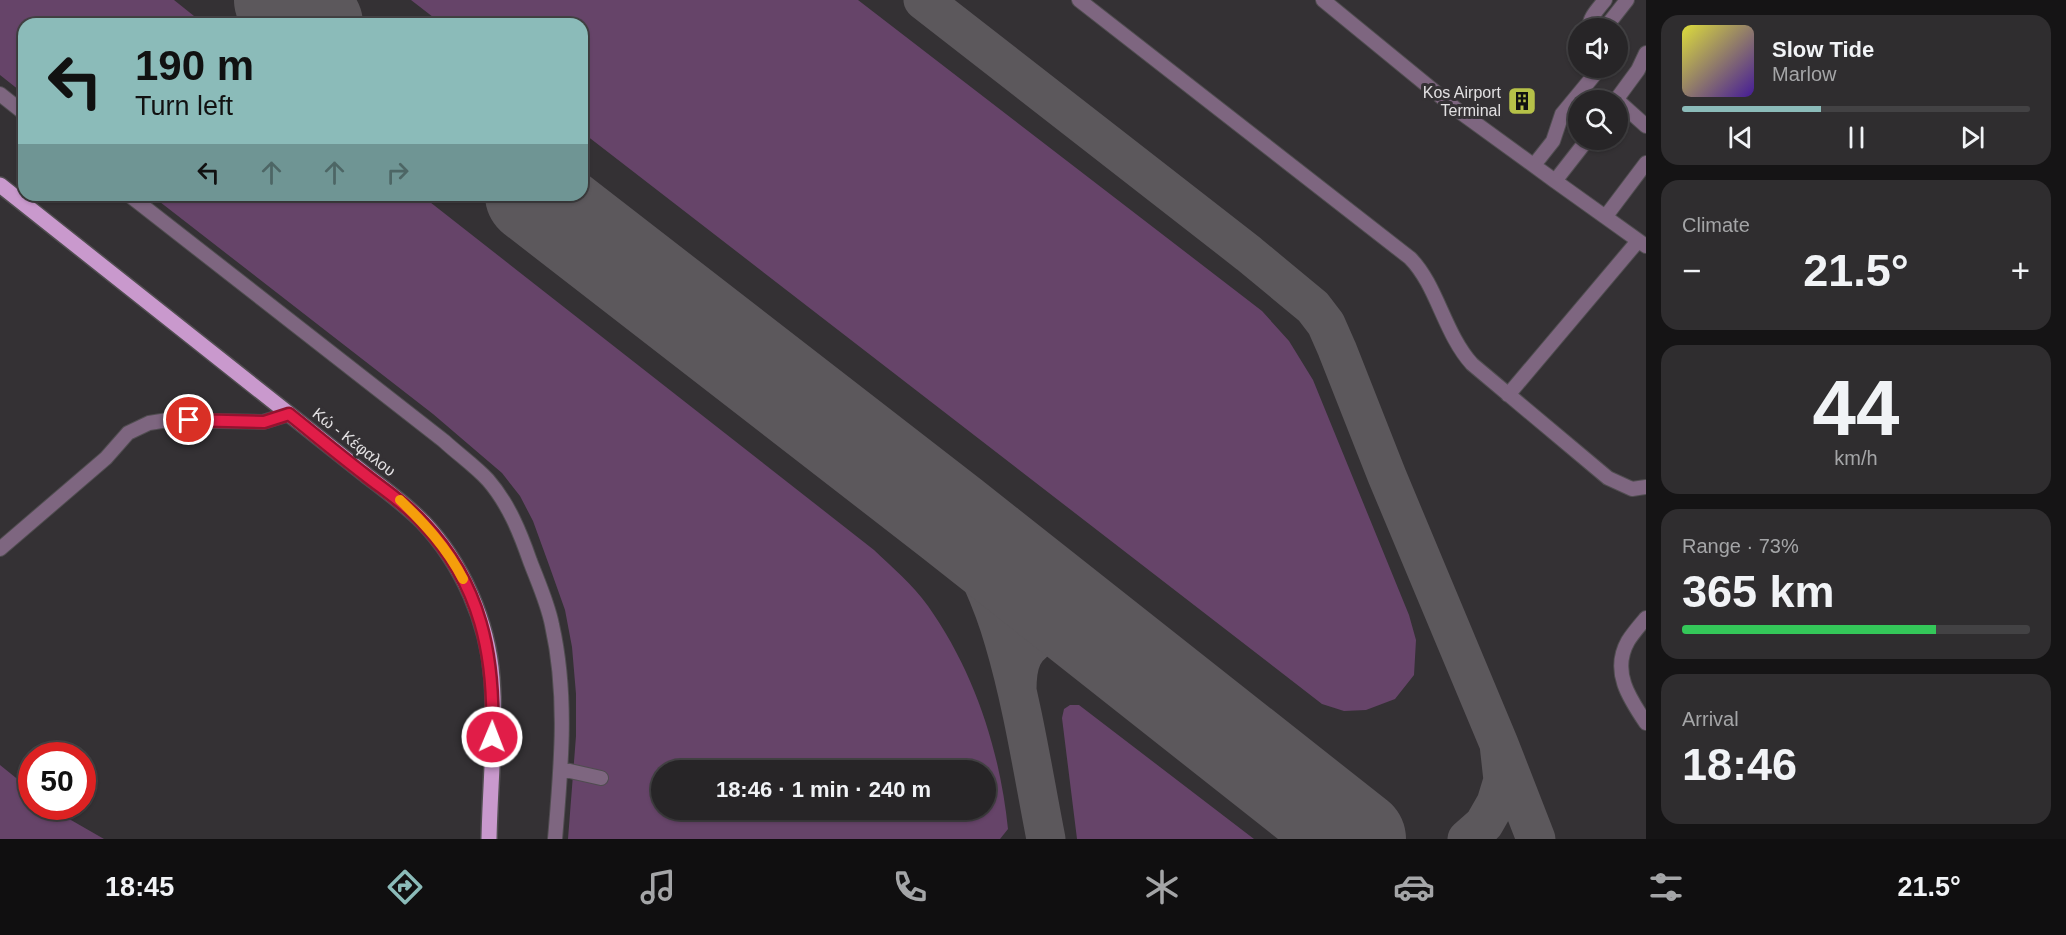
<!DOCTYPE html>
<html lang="en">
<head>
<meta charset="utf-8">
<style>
	:root { --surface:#272527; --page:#2f2d2f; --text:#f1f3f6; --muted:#a4a5a7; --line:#434244; --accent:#8bbbb9 }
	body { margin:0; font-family:Arial,sans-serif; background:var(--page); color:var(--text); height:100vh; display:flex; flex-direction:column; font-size:22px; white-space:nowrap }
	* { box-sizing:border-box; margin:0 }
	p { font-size:20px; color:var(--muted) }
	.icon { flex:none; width:33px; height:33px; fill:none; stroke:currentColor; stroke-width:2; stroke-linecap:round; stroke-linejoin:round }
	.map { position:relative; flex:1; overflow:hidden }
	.details { display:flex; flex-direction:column; gap:15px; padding:15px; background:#151415; width:420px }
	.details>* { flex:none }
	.banner { position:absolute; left:18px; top:18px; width:570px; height:183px; border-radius:18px; box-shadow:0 2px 4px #0004,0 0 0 2px var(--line); background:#8bbbb9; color:#111; overflow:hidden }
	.fabs { position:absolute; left:1568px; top:18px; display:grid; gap:12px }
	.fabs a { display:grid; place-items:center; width:60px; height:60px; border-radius:50%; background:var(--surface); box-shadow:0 2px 4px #0004,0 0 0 2px var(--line); font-size:30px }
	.speed { position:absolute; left:18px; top:742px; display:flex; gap:12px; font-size:30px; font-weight:700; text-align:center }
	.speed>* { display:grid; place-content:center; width:78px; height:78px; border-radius:50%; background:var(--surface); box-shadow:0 2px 4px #0004,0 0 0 2px var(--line); line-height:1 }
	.speed .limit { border:9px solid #d22; background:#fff; color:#111 }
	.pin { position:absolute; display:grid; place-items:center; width:51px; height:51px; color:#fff; margin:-26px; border:3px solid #fff; border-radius:50%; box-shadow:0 2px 6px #0007 }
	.me { position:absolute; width:66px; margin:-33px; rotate:1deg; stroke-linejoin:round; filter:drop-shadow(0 0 4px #0008) }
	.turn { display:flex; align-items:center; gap:21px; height:126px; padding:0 18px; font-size:27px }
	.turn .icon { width:78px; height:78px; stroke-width:2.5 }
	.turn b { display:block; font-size:42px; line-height:51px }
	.lanes { display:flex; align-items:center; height:57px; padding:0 18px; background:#0003; justify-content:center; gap:30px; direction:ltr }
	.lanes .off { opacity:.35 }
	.big { font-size:45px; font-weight:700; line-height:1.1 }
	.details .widget { flex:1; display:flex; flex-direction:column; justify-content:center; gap:9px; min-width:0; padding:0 21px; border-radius:18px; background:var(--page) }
	.details .dial { align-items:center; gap:0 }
	.dial b { font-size:78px; line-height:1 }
	.song { display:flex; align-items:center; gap:18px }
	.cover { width:72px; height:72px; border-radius:9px; background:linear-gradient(135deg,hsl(60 70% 55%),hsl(260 70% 35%)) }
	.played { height:6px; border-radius:3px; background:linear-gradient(90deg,var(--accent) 40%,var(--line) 40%) }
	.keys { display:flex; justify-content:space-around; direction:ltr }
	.heat { display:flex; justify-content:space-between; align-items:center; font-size:33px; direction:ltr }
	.charge { height:9px; border-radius:4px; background:linear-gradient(90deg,#34c759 73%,var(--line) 0) }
	.trip { position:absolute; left:651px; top:760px; width:345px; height:60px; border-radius:30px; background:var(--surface); box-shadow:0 2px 4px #0004,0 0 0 2px var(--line); font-weight:700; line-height:60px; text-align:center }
	.tab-bar { display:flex; height:96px; justify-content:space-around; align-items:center; background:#100f10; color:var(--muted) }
	.tab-bar .icon { width:42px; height:42px }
	.tab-bar .on { color:var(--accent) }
	.tab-bar b { font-size:27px; color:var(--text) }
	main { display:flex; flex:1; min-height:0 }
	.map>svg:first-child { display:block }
	.green { fill:#664469; fill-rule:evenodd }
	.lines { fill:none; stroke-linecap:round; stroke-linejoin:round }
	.taxiway { stroke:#5c585c; stroke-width:39 }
	.runway { stroke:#5c585c; stroke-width:98 }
	.minor-casing { stroke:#504d50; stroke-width:16 }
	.major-casing { stroke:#504d50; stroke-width:18 }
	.minor { stroke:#7e6680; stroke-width:14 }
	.major { stroke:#c999cd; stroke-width:15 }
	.route-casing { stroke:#92132f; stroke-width:15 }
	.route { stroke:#e11d48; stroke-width:10 }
	.slow { stroke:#f59e0b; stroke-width:10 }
	.labels { text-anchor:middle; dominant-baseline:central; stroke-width:6; stroke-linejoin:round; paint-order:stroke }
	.poi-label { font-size:16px; fill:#e2e0e2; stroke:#343134; text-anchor:end }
	.street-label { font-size:16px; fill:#e2e0e2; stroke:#343134 }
</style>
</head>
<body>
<main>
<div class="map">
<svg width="1646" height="839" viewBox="0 0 1646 839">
	<rect width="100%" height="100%" fill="#343134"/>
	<path class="green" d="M0 0H174L204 24H24V94L0 75Z
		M411 0H858L1262 311 1289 341 1313 380 1409 615 1416 640 1414 675 1395 699 1366 710 1344 711 1322 704 582 132V24H442Z
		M151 195H421L874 550C892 567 913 585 928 606 974 671 1000 750 1008 829L1000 839H568L576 736V694L572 647 565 610 549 565 533 521 520 496 502 473 433 414ZM662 771H986V810H662Z
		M1070 705H1079L1254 839H1077L1062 718 1064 709Z
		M0 765 31 790 32 807H53L64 816 104 839H0Z"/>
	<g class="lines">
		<path class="taxiway" d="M923 0 1249 254 1313 307 1326 324 1337 349 1387 476 1499 744
			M952 519C972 558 992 598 1004 641 1023 705 1033 773 1046 839
			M1017 690C1017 662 1022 646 1049 633 1057 629 1068 626 1077 627 1085 628 1095 635 1103 638
			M1353 836 1360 839
			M1467 839 1484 824 1496 803 1503 780 1499 744 1536 839"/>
		<path class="runway" d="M283 0 314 24
			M534 195 952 519 1357 839"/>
		<g class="minor-casing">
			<path id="minor" d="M1079 0 1410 258C1437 285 1444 333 1472 364L1608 478 1632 489 1646 487
				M1323 0 1456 109 1555 181 1587 140
				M1590 28C1588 18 1599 8 1605 0
				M1605 28 1627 0
				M0 94 24 113
				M1616 100 1638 70 1646 53
				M1617 100 1646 126
				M1534 165 1553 141 1562 114 1600 68
				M1555 181 1646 246
				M129 195 444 441C458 454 475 466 488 480 508 503 520 532 530 561 538 582 548 604 552 625 568 696 561 768 555 839
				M1606 216 1646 163
				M1508 395 1638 241
				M0 549 106 458 128 433 149 423 168 420 263 422 289 414
				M1646 618C1640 625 1633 633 1628 641 1611 671 1629 698 1646 723
				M561 769 601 778"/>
		</g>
		<g class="major-casing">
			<path id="major" d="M0 185 366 475C386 490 405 504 423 522 462 563 488 622 492 678 496 731 490 786 489 839"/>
		</g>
		<use href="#minor" class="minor"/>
		<use href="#major" class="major"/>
	</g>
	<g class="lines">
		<g class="route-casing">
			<path id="route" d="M189 420 264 422 289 414C314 434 338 454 364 474 384 490 405 503 423 523 481 584 495 656 492 737"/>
		</g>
		<use href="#route" class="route"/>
		<path class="slow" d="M400 500C425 524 447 548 463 579"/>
	</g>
	<defs>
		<g id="building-square" transform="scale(1.5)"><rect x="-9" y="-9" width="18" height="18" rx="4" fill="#b6c148" stroke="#343134"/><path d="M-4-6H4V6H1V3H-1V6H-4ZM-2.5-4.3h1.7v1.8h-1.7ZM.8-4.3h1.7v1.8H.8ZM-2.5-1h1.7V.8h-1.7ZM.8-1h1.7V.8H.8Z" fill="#111"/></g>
	</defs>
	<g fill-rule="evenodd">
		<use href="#building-square" x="1522" y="101"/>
	</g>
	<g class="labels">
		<g class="poi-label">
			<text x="1501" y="92">Kos Airport<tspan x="1501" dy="18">Terminal</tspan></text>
		</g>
		<g class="street-label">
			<text transform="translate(354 442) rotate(38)">Κώ - Κέφαλου</text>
		</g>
	</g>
</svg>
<div class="fabs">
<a><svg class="icon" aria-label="sound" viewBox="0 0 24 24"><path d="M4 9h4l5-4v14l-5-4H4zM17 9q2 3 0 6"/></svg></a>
<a><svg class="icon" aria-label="search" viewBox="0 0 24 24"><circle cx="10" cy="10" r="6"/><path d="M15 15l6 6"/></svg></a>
</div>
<div class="speed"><div class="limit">50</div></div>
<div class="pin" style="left:189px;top:420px;background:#d93025"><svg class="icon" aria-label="arrive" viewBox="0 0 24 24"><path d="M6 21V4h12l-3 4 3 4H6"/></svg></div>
<svg class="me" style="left:492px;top:737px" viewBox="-20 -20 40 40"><circle r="17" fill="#e11d48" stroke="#fff" stroke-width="3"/><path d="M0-11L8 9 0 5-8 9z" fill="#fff"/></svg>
<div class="trip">18:46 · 1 min · 240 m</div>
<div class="banner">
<div class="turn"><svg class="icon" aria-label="left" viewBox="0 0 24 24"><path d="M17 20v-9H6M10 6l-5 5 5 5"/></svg><div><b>190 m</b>Turn left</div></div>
<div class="lanes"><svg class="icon" aria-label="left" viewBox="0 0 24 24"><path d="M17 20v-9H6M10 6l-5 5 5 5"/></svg><svg class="icon off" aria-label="ahead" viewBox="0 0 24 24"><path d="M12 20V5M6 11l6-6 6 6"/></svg><svg class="icon off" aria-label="ahead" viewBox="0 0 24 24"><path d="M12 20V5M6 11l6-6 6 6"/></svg><svg class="icon off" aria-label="right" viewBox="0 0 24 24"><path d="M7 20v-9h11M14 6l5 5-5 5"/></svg></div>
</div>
</div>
<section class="details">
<div class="widget">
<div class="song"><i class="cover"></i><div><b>Slow Tide</b><p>Marlow</p></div></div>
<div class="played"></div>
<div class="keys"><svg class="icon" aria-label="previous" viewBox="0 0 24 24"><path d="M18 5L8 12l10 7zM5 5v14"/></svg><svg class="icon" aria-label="pause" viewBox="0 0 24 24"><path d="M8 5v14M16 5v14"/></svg><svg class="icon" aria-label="next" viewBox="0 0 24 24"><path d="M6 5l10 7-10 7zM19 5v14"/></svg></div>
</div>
<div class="widget"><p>Climate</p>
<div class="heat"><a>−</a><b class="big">21.5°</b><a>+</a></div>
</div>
<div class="widget dial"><b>44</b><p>km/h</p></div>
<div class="widget"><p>Range · 73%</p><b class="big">365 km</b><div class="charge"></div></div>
<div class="widget"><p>Arrival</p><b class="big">18:46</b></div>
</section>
</main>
<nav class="tab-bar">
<b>18:45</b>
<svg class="icon on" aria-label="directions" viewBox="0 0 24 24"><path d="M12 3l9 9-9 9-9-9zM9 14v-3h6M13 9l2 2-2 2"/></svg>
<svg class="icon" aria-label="music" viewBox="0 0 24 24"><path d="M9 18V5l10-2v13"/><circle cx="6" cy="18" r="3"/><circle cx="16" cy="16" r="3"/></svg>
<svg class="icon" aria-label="phone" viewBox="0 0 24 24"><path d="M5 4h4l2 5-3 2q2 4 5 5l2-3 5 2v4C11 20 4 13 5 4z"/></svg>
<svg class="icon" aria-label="climate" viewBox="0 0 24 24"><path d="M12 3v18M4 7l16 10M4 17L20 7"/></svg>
<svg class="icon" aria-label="car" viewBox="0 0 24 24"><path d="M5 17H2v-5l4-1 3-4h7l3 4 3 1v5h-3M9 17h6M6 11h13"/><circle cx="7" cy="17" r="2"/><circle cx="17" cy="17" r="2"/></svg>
<svg class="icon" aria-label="filters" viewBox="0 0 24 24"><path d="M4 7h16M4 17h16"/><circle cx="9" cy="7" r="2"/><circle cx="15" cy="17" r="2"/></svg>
<b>21.5°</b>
</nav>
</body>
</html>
